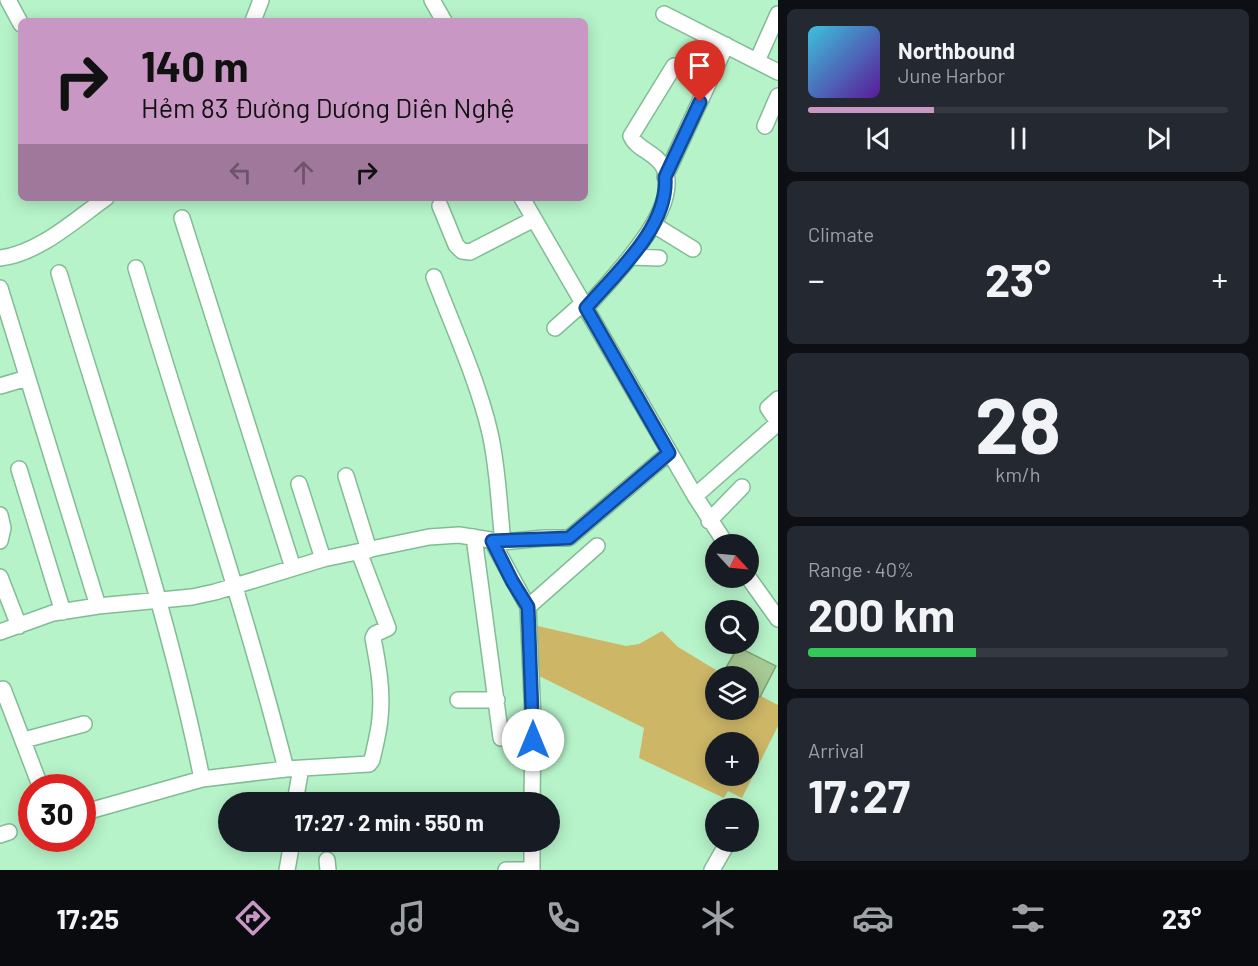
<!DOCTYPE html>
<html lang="en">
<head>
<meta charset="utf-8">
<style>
	:root { --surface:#171b24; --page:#242831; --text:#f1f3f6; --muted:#9ea1a6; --line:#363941; --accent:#c897c4 }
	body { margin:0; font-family:Barlow,sans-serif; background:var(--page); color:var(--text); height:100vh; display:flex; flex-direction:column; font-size:22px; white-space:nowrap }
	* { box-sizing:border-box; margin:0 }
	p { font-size:20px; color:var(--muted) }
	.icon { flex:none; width:33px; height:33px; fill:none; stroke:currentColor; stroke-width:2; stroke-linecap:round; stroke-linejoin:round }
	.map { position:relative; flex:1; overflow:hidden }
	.panel { display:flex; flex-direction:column; gap:9px; padding:9px; background:#0d0f14; width:480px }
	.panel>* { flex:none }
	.top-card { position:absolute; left:18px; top:18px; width:570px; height:183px; border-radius:9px; box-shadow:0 3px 15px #0003; background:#c897c4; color:#111; overflow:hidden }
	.needle { width:39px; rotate:116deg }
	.tools { position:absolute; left:705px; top:534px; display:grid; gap:12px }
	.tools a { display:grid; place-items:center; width:54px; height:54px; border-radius:50%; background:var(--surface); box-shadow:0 3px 15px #0003; font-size:30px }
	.speed { position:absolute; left:18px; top:774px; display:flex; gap:12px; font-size:30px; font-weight:700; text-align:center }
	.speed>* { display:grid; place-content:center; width:78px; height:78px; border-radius:50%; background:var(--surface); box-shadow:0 3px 15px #0003; line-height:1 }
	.speed .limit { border:9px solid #d22; background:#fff; color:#111 }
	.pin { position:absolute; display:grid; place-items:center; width:51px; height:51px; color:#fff; margin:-62px -26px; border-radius:50% 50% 50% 0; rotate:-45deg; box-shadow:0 0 6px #0007 }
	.pin .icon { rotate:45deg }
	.me { position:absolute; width:66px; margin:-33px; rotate:0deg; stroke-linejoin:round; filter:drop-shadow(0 0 4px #0008) }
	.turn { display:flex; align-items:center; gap:21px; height:126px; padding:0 24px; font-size:27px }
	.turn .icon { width:78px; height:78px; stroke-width:2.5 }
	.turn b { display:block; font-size:42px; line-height:51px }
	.lanes { display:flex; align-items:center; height:57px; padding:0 24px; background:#0003; justify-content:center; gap:30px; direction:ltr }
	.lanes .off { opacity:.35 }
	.big { font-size:45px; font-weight:700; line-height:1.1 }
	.panel .tile { flex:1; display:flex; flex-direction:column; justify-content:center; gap:9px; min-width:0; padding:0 21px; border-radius:9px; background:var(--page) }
	.panel .dial { align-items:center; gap:0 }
	.dial b { font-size:78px; line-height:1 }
	.song { display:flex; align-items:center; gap:18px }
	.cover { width:72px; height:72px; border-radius:9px; background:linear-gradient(135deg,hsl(190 70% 55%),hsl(270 70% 35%)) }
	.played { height:6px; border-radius:3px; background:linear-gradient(90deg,var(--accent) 30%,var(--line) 30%) }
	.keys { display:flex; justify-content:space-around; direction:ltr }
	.heat { display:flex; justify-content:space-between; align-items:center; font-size:33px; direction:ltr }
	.charge { height:9px; border-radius:4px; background:linear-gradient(90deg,#34c759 40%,var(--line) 0) }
	.trip { position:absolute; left:218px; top:792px; width:342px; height:60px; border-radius:30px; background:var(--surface); box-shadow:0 3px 15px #0003; font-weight:700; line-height:60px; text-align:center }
	.tab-bar { display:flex; height:96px; justify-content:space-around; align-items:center; background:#090b0e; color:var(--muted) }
	.tab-bar .icon { width:42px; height:42px }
	.tab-bar .selected { color:var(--accent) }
	.tab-bar b { font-size:27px; color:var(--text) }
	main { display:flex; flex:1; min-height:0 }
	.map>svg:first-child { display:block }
	.green { fill:#cdb767; fill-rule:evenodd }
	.building { fill:#a7c993; stroke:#82a36f; stroke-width:1.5 }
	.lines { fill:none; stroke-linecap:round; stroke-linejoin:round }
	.minor-casing { stroke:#82bc95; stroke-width:18 }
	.minor { stroke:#fff; stroke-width:15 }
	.route-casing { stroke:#114b97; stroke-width:15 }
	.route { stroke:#1a73e8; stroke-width:10 }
</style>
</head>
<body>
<main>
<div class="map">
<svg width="778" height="870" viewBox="0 0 778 870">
	<rect width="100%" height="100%" fill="#b6f3c9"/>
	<path class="green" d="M533 625 626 646 639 644 662 631 678 647 726 676H716V710H748L749 690 778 705V726L742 798 728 791 724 798 639 758 644 728 535 674ZM716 742H748V776H716Z"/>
	<path class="building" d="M738 647 776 666 760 697 748 690V676H721Z"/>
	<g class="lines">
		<g class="minor-casing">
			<path id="minor" d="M8 0 21 24
				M432 0 444 21
				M664 14 778 72
				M253 21 261 0
				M757 61 778 14
				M765 126 778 96
				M665 177 726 45
				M522 198 695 496 726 544
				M440 206 456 245 462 251 470 252 534 219
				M182 218 293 568
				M654 225 693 249
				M631 257 659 258
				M0 258C38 254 75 220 106 198
				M136 268C186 435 243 600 286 769
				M59 273C110 441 167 607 202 779
				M434 277C453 327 478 381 490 433 498 468 499 506 503 542
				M0 288 98 606
				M586 308C610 280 683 209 664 168 656 152 637 150 631 136L674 66
				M555 328 583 303
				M0 386 27 378
				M778 399 768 408 778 422
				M19 469 63 612
				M346 476 369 550
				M299 484 323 559
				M695 496 778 423
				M0 515 3 528 0 541
				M709 521 742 487
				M474 537 501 738
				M492 541 528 607 533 720 532 802
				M0 577 19 626
				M748 577 778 619
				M528 607 597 546
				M0 632 53 613 98 606 192 597 215 592 323 559 429 537 459 535 503 542 544 538H569L669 453
				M3 689 41 788
				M458 700H497
				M24 740 84 724
				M295 802 301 768
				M82 813 202 779 286 769 369 764 372 760C375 746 379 732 380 718 383 691 378 664 373 638L375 634 388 628 359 552
				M0 835 9 832
				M327 860 328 870
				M287 870 292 842
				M506 870H529
				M532 870V842
				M712 870 728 842"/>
		</g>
		<use href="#minor" class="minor"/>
	</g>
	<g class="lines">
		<g class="route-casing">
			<path id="route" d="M533 740 528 607 512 581 492 541 569 538 669 453 586 308C616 273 669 227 665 177L700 102"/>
		</g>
		<use href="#route" class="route"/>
	</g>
</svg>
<div class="tools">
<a><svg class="needle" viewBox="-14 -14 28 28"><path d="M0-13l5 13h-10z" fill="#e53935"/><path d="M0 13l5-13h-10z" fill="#9ea1a6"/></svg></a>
<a><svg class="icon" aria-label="search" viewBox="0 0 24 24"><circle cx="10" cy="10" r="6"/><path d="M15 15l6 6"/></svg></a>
<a><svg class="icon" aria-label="layers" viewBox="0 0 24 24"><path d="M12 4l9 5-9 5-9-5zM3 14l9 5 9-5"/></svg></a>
<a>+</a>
<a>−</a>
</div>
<div class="speed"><div class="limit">30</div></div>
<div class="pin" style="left:700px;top:102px;background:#d93025"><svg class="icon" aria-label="arrive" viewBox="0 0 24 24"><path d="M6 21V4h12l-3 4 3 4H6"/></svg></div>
<svg class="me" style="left:533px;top:740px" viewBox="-20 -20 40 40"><circle r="19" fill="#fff"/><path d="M0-13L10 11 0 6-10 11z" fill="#1a73e8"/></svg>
<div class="trip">17:27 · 2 min · 550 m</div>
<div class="top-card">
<div class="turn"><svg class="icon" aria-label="right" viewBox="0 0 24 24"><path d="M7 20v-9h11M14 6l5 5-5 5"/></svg><div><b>140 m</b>Hẻm 83 Đường Dương Diên Nghệ</div></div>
<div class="lanes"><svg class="icon off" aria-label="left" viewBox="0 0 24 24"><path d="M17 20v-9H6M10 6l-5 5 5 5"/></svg><svg class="icon off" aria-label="ahead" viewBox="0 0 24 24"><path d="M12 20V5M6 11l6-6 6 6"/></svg><svg class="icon" aria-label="right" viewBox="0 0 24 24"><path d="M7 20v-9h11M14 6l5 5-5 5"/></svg></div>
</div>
</div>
<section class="panel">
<div class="tile">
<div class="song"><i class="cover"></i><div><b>Northbound</b><p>June Harbor</p></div></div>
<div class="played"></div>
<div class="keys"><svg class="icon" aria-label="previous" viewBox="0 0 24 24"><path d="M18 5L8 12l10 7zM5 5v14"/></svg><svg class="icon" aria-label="pause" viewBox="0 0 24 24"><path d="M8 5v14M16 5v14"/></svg><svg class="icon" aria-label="next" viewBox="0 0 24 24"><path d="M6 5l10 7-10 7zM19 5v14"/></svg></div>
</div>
<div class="tile"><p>Climate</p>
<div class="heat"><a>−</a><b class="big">23°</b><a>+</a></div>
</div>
<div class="tile dial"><b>28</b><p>km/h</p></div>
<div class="tile"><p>Range · 40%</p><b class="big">200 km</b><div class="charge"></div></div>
<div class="tile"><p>Arrival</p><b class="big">17:27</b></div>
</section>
</main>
<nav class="tab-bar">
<b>17:25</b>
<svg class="icon selected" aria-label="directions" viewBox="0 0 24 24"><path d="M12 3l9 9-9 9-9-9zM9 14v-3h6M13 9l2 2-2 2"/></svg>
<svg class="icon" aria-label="music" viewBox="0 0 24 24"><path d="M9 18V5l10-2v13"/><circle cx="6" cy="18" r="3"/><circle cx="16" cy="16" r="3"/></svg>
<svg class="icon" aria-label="phone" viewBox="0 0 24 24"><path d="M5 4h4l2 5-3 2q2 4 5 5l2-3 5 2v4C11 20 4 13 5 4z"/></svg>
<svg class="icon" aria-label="climate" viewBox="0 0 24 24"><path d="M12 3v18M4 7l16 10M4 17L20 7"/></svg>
<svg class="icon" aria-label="car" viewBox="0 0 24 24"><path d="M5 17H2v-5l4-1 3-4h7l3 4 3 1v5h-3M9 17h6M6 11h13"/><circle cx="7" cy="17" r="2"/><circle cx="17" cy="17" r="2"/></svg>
<svg class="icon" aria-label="filters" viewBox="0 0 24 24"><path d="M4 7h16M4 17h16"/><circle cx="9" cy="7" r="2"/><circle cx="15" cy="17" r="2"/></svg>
<b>23°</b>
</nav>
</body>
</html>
